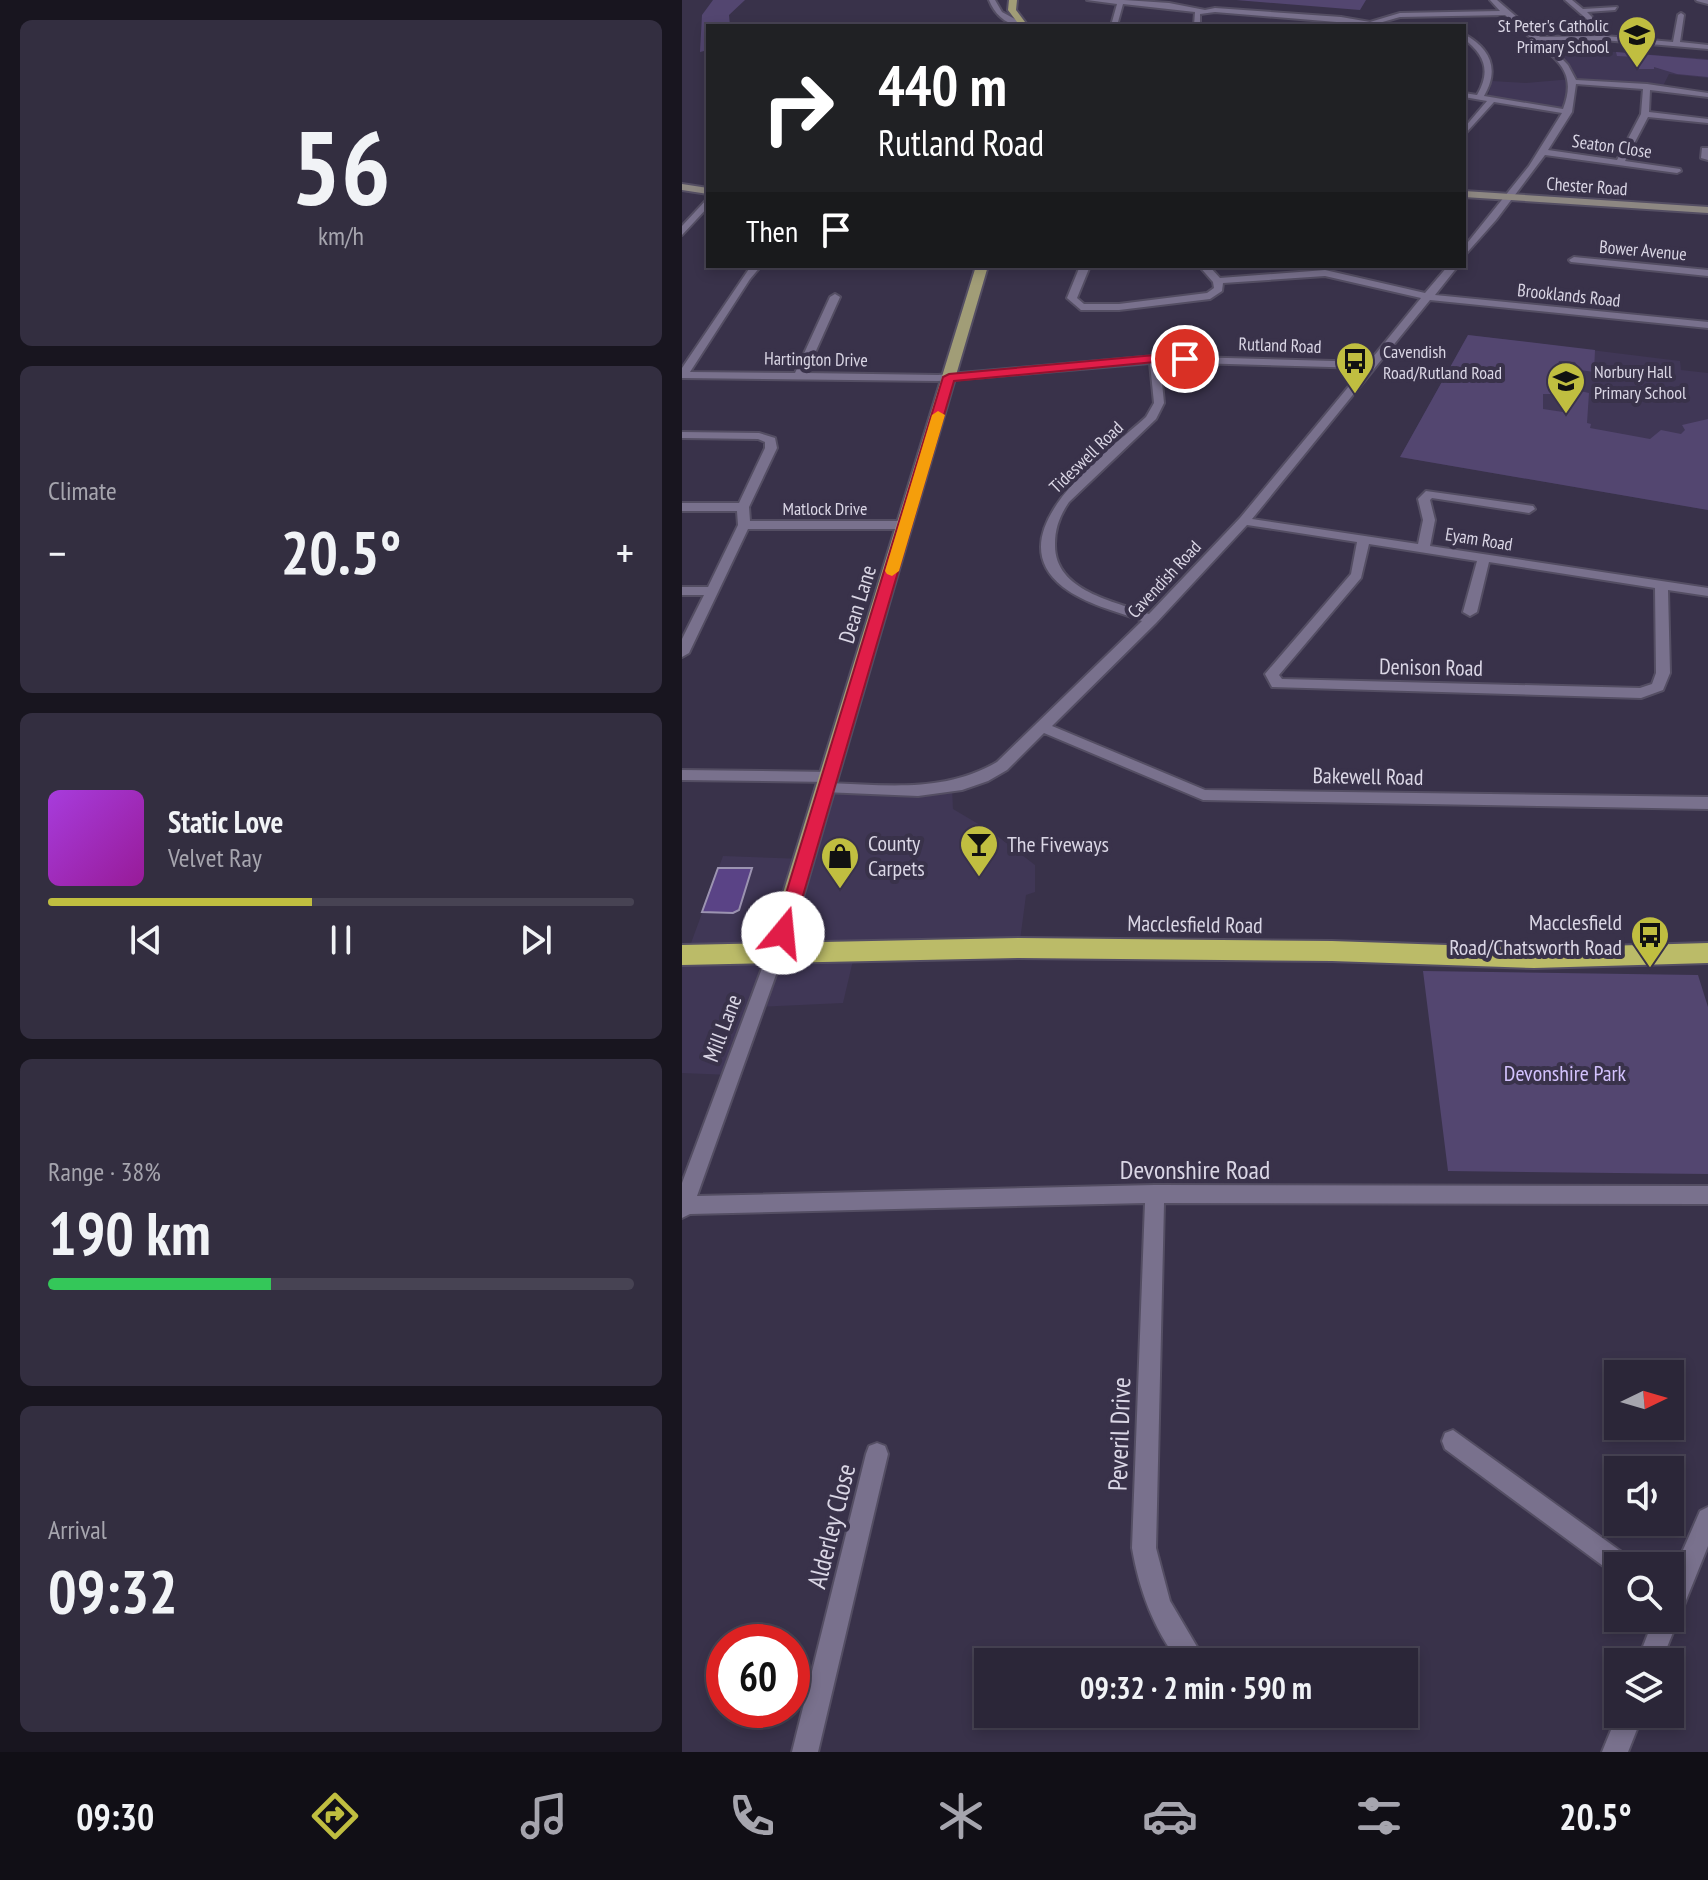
<!DOCTYPE html>
<html lang="en">
<head>
<meta charset="utf-8">
<style>
	:root { --surface:#2b2638; --page:#332e40; --text:#f1f3f6; --muted:#a6a5ae; --line:#474353; --accent:#c0be40 }
	body { margin:0; font-family:"PT Sans Narrow",sans-serif; background:var(--page); color:var(--text); height:100vh; display:flex; flex-direction:column; font-size:30px; white-space:nowrap }
	* { box-sizing:border-box; margin:0 }
	p { font-size:26px; color:var(--muted) }
	.icon { flex:none; width:44px; height:44px; fill:none; stroke:currentColor; stroke-width:2; stroke-linecap:round; stroke-linejoin:round }
	.map { position:relative; flex:1; overflow:hidden }
	.panel { display:flex; flex-direction:column; gap:20px; padding:20px; background:#18151f; width:682px }
	.panel>* { flex:none }
	.top-card { position:absolute; left:24px; top:24px; width:760px; height:244px; border-radius:0px; box-shadow:0 4px 12px #0003,0 0 0 2px var(--line); background:#202124; color:#fff; overflow:hidden }
	.needle { width:52px; rotate:85deg }
	.tools { position:absolute; left:922px; top:1360px; display:grid; gap:16px }
	.tools a { display:grid; place-items:center; width:80px; height:80px; border-radius:0px; background:var(--surface); box-shadow:0 4px 12px #0003,0 0 0 2px var(--line); font-size:40px }
	.speed { position:absolute; left:24px; top:1624px; display:flex; gap:16px; font-size:40px; font-weight:700; text-align:center }
	.speed>* { display:grid; place-content:center; width:104px; height:104px; border-radius:50%; background:var(--surface); box-shadow:0 4px 12px #0003,0 0 0 2px var(--line); line-height:1 }
	.speed .limit { border:12px solid #d22; background:#fff; color:#111 }
	.pin { position:absolute; display:grid; place-items:center; width:68px; height:68px; color:#fff; margin:-34px; border:4px solid #fff; border-radius:50%; box-shadow:0 2px 8px #0007 }
	.me { position:absolute; width:88px; margin:-44px; rotate:17deg; stroke-linejoin:round; filter:drop-shadow(0 0 6px #0008) }
	.turn { display:flex; align-items:center; gap:28px; height:168px; padding:0 40px; font-size:36px }
	.turn .icon { width:104px; height:104px; stroke-width:2.5 }
	.turn b { display:block; font-size:56px; line-height:68px }
	.then { display:flex; align-items:center; height:76px; padding:0 40px; background:#0003; gap:16px; font-size:30px }
	.big { font-size:60px; font-weight:700; line-height:1.1 }
	.panel .tile { flex:1; display:flex; flex-direction:column; justify-content:center; gap:12px; min-width:0; padding:0 28px; border-radius:12px; background:var(--page) }
	.panel .dial { align-items:center; gap:0 }
	.dial b { font-size:104px; line-height:1 }
	.song { display:flex; align-items:center; gap:24px }
	.cover { width:96px; height:96px; border-radius:12px; background:linear-gradient(135deg,hsl(280 70% 55%),hsl(300 70% 35%)) }
	.played { height:8px; border-radius:4px; background:linear-gradient(90deg,var(--accent) 45%,var(--line) 45%) }
	.keys { display:flex; justify-content:space-around; direction:ltr }
	.heat { display:flex; justify-content:space-between; align-items:center; font-size:44px; direction:ltr }
	.charge { height:12px; border-radius:6px; background:linear-gradient(90deg,#34c759 38%,var(--line) 0) }
	.trip { position:absolute; left:292px; top:1648px; width:444px; height:80px; border-radius:0px; background:var(--surface); box-shadow:0 4px 12px #0003,0 0 0 2px var(--line); font-weight:700; line-height:80px; text-align:center }
	.dock { display:flex; height:128px; justify-content:space-around; align-items:center; background:#110f16; color:var(--muted) }
	.dock .icon { width:56px; height:56px }
	.dock .active { color:var(--accent) }
	.dock b { font-size:36px; color:var(--text) }
	main { display:flex; flex:1; min-height:0 }
	.map>svg:first-child { display:block }
	.built { fill:#403756 }
	.green { fill:#534670 }
	.building { fill:#5a4386; stroke:#9c94b1; stroke-width:2 }
	.lines { fill:none; stroke-linecap:round; stroke-linejoin:round }
	.street-casing { stroke:#544e63; stroke-width:4 }
	.secondary-casing { stroke:#544e63; stroke-width:4 }
	.primary-casing { stroke:#544e63; stroke-width:4 }
	.highway-casing { stroke:#544e63; stroke-width:4 }
	.street { fill:#79718d; fill-rule:evenodd }
	.secondary { fill:#8d8782; fill-rule:evenodd }
	.primary { fill:#a19d77; fill-rule:evenodd }
	.highway { fill:#bbbb68; fill-rule:evenodd }
	.route { fill:#e11d48; stroke:#92132f; stroke-width:2 }
	.slow { fill:#f59e0b }
	.labels { text-anchor:middle; dominant-baseline:central; stroke-width:8; stroke-linejoin:round; paint-order:stroke }
	.far-poi-label { font-size:18px; fill:#dad6e5; stroke:#39324a; text-anchor:start }
	.far-street-label { font-size:18px; fill:#dad6e5; stroke:#39324a }
	.street-label { font-size:22px; fill:#dad6e5; stroke:#39324a }
	.poi-label { font-size:22px; fill:#dad6e5; stroke:#39324a; text-anchor:start }
	.park-label { font-size:22px; fill:#d3c2fd; stroke:#39324a }
	.near-street-label { font-size:26px; fill:#dad6e5; stroke:#39324a }
</style>
</head>
<body>
<main>
<section class="panel">
<div class="tile dial"><b>56</b><p>km/h</p></div>
<div class="tile"><p>Climate</p>
<div class="heat"><a>−</a><b class="big">20.5°</b><a>+</a></div>
</div>
<div class="tile">
<div class="song"><i class="cover"></i><div><b>Static Love</b><p>Velvet Ray</p></div></div>
<div class="played"></div>
<div class="keys"><svg class="icon" aria-label="previous" viewBox="0 0 24 24"><path d="M18 5L8 12l10 7zM5 5v14"/></svg><svg class="icon" aria-label="pause" viewBox="0 0 24 24"><path d="M8 5v14M16 5v14"/></svg><svg class="icon" aria-label="next" viewBox="0 0 24 24"><path d="M6 5l10 7-10 7zM19 5v14"/></svg></div>
</div>
<div class="tile"><p>Range · 38%</p><b class="big">190 km</b><div class="charge"></div></div>
<div class="tile"><p>Arrival</p><b class="big">09:32</b></div>
</section>
<div class="map">
<svg width="1026" height="1752" viewBox="0 0 1026 1752">
	<rect width="100%" height="100%" fill="#39324a"/>
	<path class="built" d="M907 50 1026 59V78L987 74 980 88 892 82 886 112 806 97 810 81 844 83 890 79 869 51Z
		M786 335 998 361 999 370 1026 373V510L718 457Z
		M146 788H270L271 809 310 832 353 865V892L344 895 337 948 173 952 161 1003 74 1007 48 1075 0 1073V955L5 954 41 856 123 859Z"/>
	<path class="green" d="M31 0H63L47 15 48 26H26V50L18 52 20 15Z
		M554 0H684L678 10Z
		M934 52 1026 60V77L995 74 972 67V69H957L954 57 935 56Z
		M786 335 913 350 912 372 898 370 893 362 877 361 871 394H861V409L881 412 890 389 907 393 905 423 909 424 908 428 968 439 979 430 999 434 1003 430 1000 425 1026 419V510L718 457Z
		M741 971 1016 975 1026 1007V1174L766 1171Z"/>
	<path class="building" d="M36 868H70L57 910 51 913 20 912Z"/>
	<g class="lines">
		<g class="street-casing">
			<path id="street" d="M307 0H313L320 12 344 25C328 28 313 16 307 0Z
				M405 0H442L487 3 523 10 533 8 659 17 688 22 718 13 818 11 808 0H815L858 37 916 36 907 21 883 0H890L901 9 935 7 933 10 905 12 912 19 923 36 991 42 996 15 999 13 1002 15 998 42 1026 45V49L921 40 863 41 886 65 894 80 965 84 1026 93V97L968 90 967 112 1026 119V123L966 117 943 161 998 169 999 171 995 173 863 155 814 220 782 256V247L847 166 880 113 812 102 782 135V128L805 101 782 97V93L795 95C809 71 803 55 782 39V34C808 48 818 69 802 96L881 109C895 73 877 61 851 40 843 33 832 23 823 15L718 17 697 23 703 26 533 12 518 14V26H512L513 12 441 4 436 22 433 24 430 22 435 4ZM894 84 961 89 959 114 935 160 866 150 890 112Z
				M1014 0H1026V4L1015 1Z
				M1020 148H1026V160L1019 158Z
				M26 198V207L0 235V226Z
				M892 257 1026 270V276L889 262 887 260Z
				M69 266H79L68 279 8 372 113 373 148 297 153 294 158 297 124 373 256 375 473 356 687 362 739 298 643 276 541 283 540 291 528 299 437 310H399L385 298 398 266H408L395 298 402 304H437L525 293 532 288 531 282 517 266H527L538 278 643 270 743 293 766 266H776L753 295 1026 322V328L748 300 570 519 736 544 741 520 736 499 744 491 851 506 853 509 847 513 750 498 748 500 753 520 748 546 1026 588V596L986 590 988 673 981 690 959 698 590 687 583 674 669 574 675 542 565 525 474 623 370 726 523 790 1026 797V809L521 800 362 733 325 770 306 781 280 790 236 796 141 792 138 788 141 784 146 783C205 785 262 793 315 762L460 621C434 611 403 604 381 587 311 532 427 451 464 417L472 403 468 363 256 381 0 378V368ZM478 362 682 368 558 518 467 614C432 601 372 591 373 544 373 528 378 515 387 502L474 419 482 403ZM687 544 795 561 781 612 788 616 795 612 807 562 973 588 974 673 970 684 958 688 600 679 597 675 679 578Z
				M0 432 77 433 93 438 95 448 67 507 68 521H224L230 525 224 529H66L7 653 0 657V639L22 595H0V587H26L56 525 55 511H0V503H57L83 448V442L76 439 0 438Z
				M0 770 149 772 156 777 149 782 0 780Z
				M93 948 99 950 101 955 15 1196 473 1185 1026 1186V1204L482 1203 474 1548 488 1601 524 1662H497C471 1628 457 1589 450 1548L463 1203 8 1214 0 1218V1183L85 955 87 950Z
				M771 1430 948 1558 952 1566H936V1576L932 1574 763 1449 760 1441 763 1433Z
				M195 1443 203 1446 206 1454 136 1752H110L184 1454 187 1446Z
				M1026 1507V1546L979 1662H955L972 1618H988V1580L1018 1511Z
				M936 1713 961 1714 946 1752H920Z"/>
		</g>
		<g class="secondary-casing">
			<path id="secondary" d="M0 184 26 188V194L0 190Z
				M782 191 1026 207V213L782 197Z"/>
		</g>
		<g class="primary-casing">
			<path id="primary" d="M327 0H335L334 10 346 26H338L326 10Z
				M294 266H306L104 955 100 961 93 964 86 961 82 955Z"/>
		</g>
		<g class="highway-casing">
			<path id="highway" d="M337 938 650 941 852 948 1026 943V963L852 968 650 961 337 958 0 965V945Z"/>
		</g>
		<use href="#street" class="street"/>
		<use href="#secondary" class="secondary"/>
		<use href="#primary" class="primary"/>
		<use href="#highway" class="highway"/>
	</g>
	<path class="route" d="M473 355H503L509 359 503 363 473 362 272 381 110 933 108 938H94L92 933 261 377 267 374Z"/>
	<path class="slow" d="M256 411 263 415 217 571 210 576 205 574 203 571 250 415Z"/>
	<defs>
		<g id="school-pin" transform="scale(2)"><path d="M0 17L-7.5 6A9.5 9.5 0 1 1 7.5 6Z" fill="#c0be40" stroke="#39324a"/><path d="M0-5L7-2L0 1L-7-2ZM-4 1L0 2.5L4 1V4Q0 6-4 4Z" fill="#111"/></g>
		<g id="bus-pin" transform="scale(2)"><path d="M0 17L-7.5 6A9.5 9.5 0 1 1 7.5 6Z" fill="#c0be40" stroke="#39324a"/><path d="M-5-6H5V4H4V6H2V4H-2V6H-4V4H-5ZM-3.5-4V0h7V-4ZM-3.5 1.2v1.5H-2V1.2ZM2 1.2v1.5H3.5V1.2Z" fill="#111"/></g>
		<g id="bar-pin" transform="scale(2)"><path d="M0 17L-7.5 6A9.5 9.5 0 1 1 7.5 6Z" fill="#c0be40" stroke="#39324a"/><path d="M-6-5H6L.8 .8V4.5H3.5V6h-7V4.5H-.8V.8Z" fill="#111"/></g>
		<g id="shop-pin" transform="scale(2)"><path d="M0 17L-7.5 6A9.5 9.5 0 1 1 7.5 6Z" fill="#c0be40" stroke="#39324a"/><path d="M-5-2.5h2.3a2.7 3.5 0 0 1 5.4 0H5L5.5 6h-11ZM-1.5-2.5h3a1.5 2.3 0 0 0-3 0Z" fill="#111"/></g>
	</defs>
	<g fill-rule="evenodd">
		<use href="#school-pin" x="955" y="35"/>
		<use href="#bus-pin" x="673" y="361"/>
		<use href="#school-pin" x="884" y="381"/>
		<use href="#bar-pin" x="297" y="844"/>
		<use href="#shop-pin" x="158" y="856"/>
		<use href="#bus-pin" x="968" y="935"/>
	</g>
	<g class="labels">
		<g class="far-poi-label">
			<text x="927" y="25" text-anchor="end">St Peter's Catholic<tspan x="927" dy="21">Primary School</tspan></text>
			<text x="701" y="351">Cavendish<tspan x="701" dy="21">Road/Rutland Road</tspan></text>
			<text x="912" y="371">Norbury Hall<tspan x="912" dy="21">Primary School</tspan></text>
		</g>
		<g class="far-street-label">
			<text transform="translate(930 146) rotate(8)">Seaton Close</text>
			<text transform="translate(905 186) rotate(4)">Chester Road</text>
			<text transform="translate(961 250) rotate(5)">Bower Avenue</text>
			<text transform="translate(887 295) rotate(6)">Brooklands Road</text>
			<text transform="translate(598 345) rotate(2)">Rutland Road</text>
			<text transform="translate(134 359) rotate(1)">Hartington Drive</text>
			<text transform="translate(404 457) rotate(-44)">Tideswell Road</text>
			<text x="143" y="508">Matlock Drive</text>
			<text transform="translate(797 539) rotate(9)">Eyam Road</text>
			<text transform="translate(482 579) rotate(-47)">Cavendish Road</text>
		</g>
		<g class="street-label">
			<text transform="translate(175 604) rotate(-73)">Dean Lane</text>
			<text transform="translate(749 667) rotate(1)">Denison Road</text>
			<text transform="translate(686 776) rotate(1)">Bakewell Road</text>
			<text transform="translate(513 924) rotate(1)">Macclesfield Road</text>
			<text transform="translate(40 1028) rotate(-69)">Mill Lane</text>
		</g>
		<g class="poi-label">
			<text x="186" y="843">County<tspan x="186" dy="25">Carpets</tspan></text>
			<text x="325" y="844">The Fiveways</text>
			<text x="940" y="922" text-anchor="end">Macclesfield<tspan x="940" dy="25">Road/Chatsworth Road</tspan></text>
		</g>
		<g class="park-label">
			<text x="883" y="1073">Devonshire Park</text>
		</g>
		<g class="near-street-label">
			<text x="513" y="1169">Devonshire Road</text>
			<text transform="translate(437 1434) rotate(-88)">Peveril Drive</text>
			<text transform="translate(149 1526) rotate(-76)">Alderley Close</text>
		</g>
	</g>
</svg>
<div class="tools">
<a><svg class="needle" viewBox="-14 -14 28 28"><path d="M0-13l5 13h-10z" fill="#e53935"/><path d="M0 13l5-13h-10z" fill="#a6a5ae"/></svg></a>
<a><svg class="icon" aria-label="sound" viewBox="0 0 24 24"><path d="M4 9h4l5-4v14l-5-4H4zM17 9q2 3 0 6"/></svg></a>
<a><svg class="icon" aria-label="search" viewBox="0 0 24 24"><circle cx="10" cy="10" r="6"/><path d="M15 15l6 6"/></svg></a>
<a><svg class="icon" aria-label="layers" viewBox="0 0 24 24"><path d="M12 4l9 5-9 5-9-5zM3 14l9 5 9-5"/></svg></a>
</div>
<div class="speed"><div class="limit">60</div></div>
<div class="pin" style="left:503px;top:359px;background:#d93025"><svg class="icon" aria-label="arrive" viewBox="0 0 24 24"><path d="M6 21V4h12l-3 4 3 4H6"/></svg></div>
<svg class="me" style="left:101px;top:933px" viewBox="-20 -20 40 40"><circle r="19" fill="#fff"/><path d="M0-13L10 11 0 6-10 11z" fill="#e11d48"/></svg>
<div class="trip">09:32 · 2 min · 590 m</div>
<div class="top-card">
<div class="turn"><svg class="icon" aria-label="right" viewBox="0 0 24 24"><path d="M7 20v-9h11M14 6l5 5-5 5"/></svg><div><b>440 m</b>Rutland Road</div></div>
<div class="then">Then<svg class="icon" aria-label="arrive" viewBox="0 0 24 24"><path d="M6 21V4h12l-3 4 3 4H6"/></svg></div>
</div>
</div>
</main>
<nav class="dock">
<b>09:30</b>
<svg class="icon active" aria-label="directions" viewBox="0 0 24 24"><path d="M12 3l9 9-9 9-9-9zM9 14v-3h6M13 9l2 2-2 2"/></svg>
<svg class="icon" aria-label="music" viewBox="0 0 24 24"><path d="M9 18V5l10-2v13"/><circle cx="6" cy="18" r="3"/><circle cx="16" cy="16" r="3"/></svg>
<svg class="icon" aria-label="phone" viewBox="0 0 24 24"><path d="M5 4h4l2 5-3 2q2 4 5 5l2-3 5 2v4C11 20 4 13 5 4z"/></svg>
<svg class="icon" aria-label="climate" viewBox="0 0 24 24"><path d="M12 3v18M4 7l16 10M4 17L20 7"/></svg>
<svg class="icon" aria-label="car" viewBox="0 0 24 24"><path d="M5 17H2v-5l4-1 3-4h7l3 4 3 1v5h-3M9 17h6M6 11h13"/><circle cx="7" cy="17" r="2"/><circle cx="17" cy="17" r="2"/></svg>
<svg class="icon" aria-label="filters" viewBox="0 0 24 24"><path d="M4 7h16M4 17h16"/><circle cx="9" cy="7" r="2"/><circle cx="15" cy="17" r="2"/></svg>
<b>20.5°</b>
</nav>
</body>
</html>
